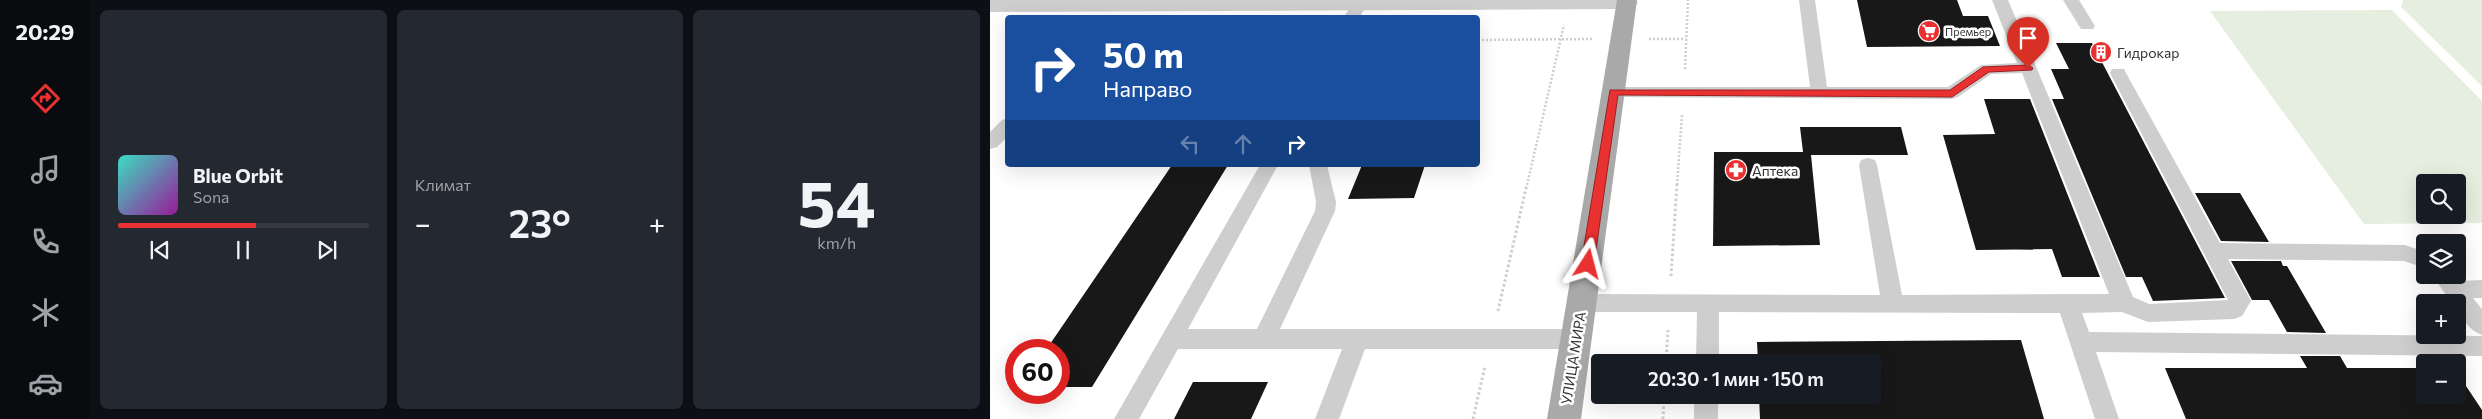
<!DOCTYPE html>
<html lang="ru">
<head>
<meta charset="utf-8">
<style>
	:root { --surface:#171b24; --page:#242831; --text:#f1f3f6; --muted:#9ea1a6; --line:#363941; --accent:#ea3132 }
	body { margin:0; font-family:Commissioner,sans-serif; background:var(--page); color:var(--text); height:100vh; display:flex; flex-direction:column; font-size:19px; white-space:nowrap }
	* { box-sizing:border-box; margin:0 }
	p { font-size:16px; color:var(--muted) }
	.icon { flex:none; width:28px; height:28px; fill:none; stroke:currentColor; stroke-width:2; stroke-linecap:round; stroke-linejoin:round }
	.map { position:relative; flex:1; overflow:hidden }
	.drawer { display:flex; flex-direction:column; gap:10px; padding:10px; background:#0d0f14; width:900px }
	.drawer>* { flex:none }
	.hud { position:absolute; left:15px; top:15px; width:475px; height:152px; border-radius:5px; box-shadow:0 5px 20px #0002; background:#1a4fa0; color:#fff; overflow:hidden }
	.controls { position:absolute; left:1426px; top:174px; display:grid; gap:10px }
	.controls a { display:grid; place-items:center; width:50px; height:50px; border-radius:5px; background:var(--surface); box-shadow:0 5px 20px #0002; font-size:25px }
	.speed { position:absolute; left:15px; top:339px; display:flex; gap:10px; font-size:25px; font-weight:700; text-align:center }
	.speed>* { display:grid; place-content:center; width:65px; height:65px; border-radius:50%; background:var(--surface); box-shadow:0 5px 20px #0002; line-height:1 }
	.speed .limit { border:8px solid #d22; background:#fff; color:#111 }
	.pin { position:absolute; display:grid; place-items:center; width:42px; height:42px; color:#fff; margin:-51px -21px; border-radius:50% 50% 50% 0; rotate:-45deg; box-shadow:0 0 5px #0007 }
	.pin .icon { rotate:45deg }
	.me { position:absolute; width:55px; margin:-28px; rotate:9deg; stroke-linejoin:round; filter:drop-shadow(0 0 4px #0008) }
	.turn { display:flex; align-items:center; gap:18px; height:105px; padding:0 15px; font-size:22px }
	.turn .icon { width:65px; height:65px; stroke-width:2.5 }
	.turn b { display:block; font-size:35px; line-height:42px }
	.lanes { display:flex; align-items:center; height:48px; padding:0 15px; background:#0003; justify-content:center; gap:25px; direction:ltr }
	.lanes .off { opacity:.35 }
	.big { font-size:38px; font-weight:600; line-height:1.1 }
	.drawer .tile { flex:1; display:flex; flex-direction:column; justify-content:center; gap:8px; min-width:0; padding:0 18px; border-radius:8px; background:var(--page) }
	.drawer .dial { align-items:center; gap:0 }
	.dial b { font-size:65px; line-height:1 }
	.song { display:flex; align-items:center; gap:15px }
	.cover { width:60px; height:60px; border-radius:8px; background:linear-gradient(135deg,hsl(170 70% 55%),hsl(300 70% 35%)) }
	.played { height:5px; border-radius:2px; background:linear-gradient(90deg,var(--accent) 55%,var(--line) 55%) }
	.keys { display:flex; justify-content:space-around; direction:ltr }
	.heat { display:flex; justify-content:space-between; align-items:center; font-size:28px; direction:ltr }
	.drawer .tiles { flex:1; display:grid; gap:10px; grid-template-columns:repeat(3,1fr) }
	.trip { position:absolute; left:601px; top:354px; width:290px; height:50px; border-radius:5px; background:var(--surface); box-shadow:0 5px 20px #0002; font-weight:600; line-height:50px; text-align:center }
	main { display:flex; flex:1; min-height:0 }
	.menu { display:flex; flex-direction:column; width:90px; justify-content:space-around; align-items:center; background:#090b0e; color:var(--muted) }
	.menu .icon { width:35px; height:35px }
	.menu .current { color:var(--accent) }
	.menu b { font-size:22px; color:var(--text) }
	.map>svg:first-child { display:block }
	.green { fill:#e6eedf; fill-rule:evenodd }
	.building { fill:#181818 }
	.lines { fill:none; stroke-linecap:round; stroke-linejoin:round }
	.path-far1 { stroke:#cecece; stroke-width:2.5; stroke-dasharray:2 2; stroke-linecap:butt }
	.path { stroke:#cecece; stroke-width:3; stroke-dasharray:2.5 2.5; stroke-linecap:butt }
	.service { fill:#cecece; fill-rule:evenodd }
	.tertiary { fill:#cecece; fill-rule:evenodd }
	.primary { fill:#a9a9a9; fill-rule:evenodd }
	.route { fill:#ea3132; stroke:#982020 }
	.labels { text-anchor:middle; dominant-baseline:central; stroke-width:5; stroke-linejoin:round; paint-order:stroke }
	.far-poi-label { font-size:11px; fill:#313131; stroke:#fff; text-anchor:start }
	.poi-label { font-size:14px; fill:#313131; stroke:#fff; text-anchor:start }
	.street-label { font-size:14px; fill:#313131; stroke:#fff }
</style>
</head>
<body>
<main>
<nav class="menu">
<b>20:29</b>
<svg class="icon current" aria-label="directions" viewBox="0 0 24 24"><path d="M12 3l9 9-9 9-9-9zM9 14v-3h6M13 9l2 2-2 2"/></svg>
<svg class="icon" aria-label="music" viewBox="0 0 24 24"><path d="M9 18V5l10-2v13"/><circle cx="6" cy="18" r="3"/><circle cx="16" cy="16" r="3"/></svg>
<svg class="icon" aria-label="phone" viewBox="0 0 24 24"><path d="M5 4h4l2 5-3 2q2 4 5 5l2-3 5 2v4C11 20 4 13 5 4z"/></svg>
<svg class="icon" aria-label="climate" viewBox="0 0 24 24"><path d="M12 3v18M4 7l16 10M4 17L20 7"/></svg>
<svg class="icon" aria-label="car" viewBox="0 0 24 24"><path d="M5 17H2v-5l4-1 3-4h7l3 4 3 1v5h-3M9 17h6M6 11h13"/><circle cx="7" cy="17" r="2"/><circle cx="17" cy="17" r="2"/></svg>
</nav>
<section class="drawer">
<div class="tiles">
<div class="tile">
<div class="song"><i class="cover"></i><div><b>Blue Orbit</b><p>Sona</p></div></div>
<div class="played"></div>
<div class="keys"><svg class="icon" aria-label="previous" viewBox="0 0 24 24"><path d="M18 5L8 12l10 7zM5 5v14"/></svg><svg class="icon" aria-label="pause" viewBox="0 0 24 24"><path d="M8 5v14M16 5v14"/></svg><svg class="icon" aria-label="next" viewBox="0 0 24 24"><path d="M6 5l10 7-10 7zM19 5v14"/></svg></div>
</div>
<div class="tile"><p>Климат</p>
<div class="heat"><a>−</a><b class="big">23°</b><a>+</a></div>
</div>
<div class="tile dial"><b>54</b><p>km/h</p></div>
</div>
</section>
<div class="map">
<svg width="1492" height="419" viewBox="0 0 1492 419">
	<rect width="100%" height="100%" fill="#fff"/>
	<path class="green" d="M1413 0H1492V86L1411 7Z
		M1402 10 1492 101V223L1374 224 1220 11ZM1435 182H1468V215H1435Z"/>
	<path class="building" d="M867 0H967L973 16H998L1010 46 877 47Z
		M1066 43H1102L1235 298 1163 301 1152 277H1136L1062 99H1074L1061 69H1079Z
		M994 99H1040L1110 277H1072L1062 249 986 250 953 135 1005 134Z
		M810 127H911L918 155H821L830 245 723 246 724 152H813Z
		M182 165H238L102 387H69V350H56Z
		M372 165H435L424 198 358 199Z
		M1205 193H1250L1279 242 1231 241Z
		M1241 261H1291L1293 266H1297L1336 333 1297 332 1279 300H1262Z
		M1031 340 1054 419H770L769 395H882V362H768L767 342Z
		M1310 356H1350L1357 368H1435V395H1468V374L1492 410V419H1196L1175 368H1317Z
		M203 382H278L261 419H184Z"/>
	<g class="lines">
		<path class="path-far1" d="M659 39H696
			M488 40 603 39
			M695 69 698 0
			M537 185 574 25
			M687 185 692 115"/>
		<path class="path" d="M681 276 687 184
			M508 311 537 184
			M676 362 678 330
			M483 419 495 366
			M673 419 674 395"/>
		<path class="service" d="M369 0 377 5 369 18H353L364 2Z
			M809 0H825L837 87H958L991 65 1027 63 1002 0H1018L1143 297 1159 304 1238 300 1120 73 1122 69H1134L1136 73 1230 243 1415 245 1435 252V268L1414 261 1238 259 1261 301 1252 316 1244 319 1158 322 1132 312 1092 313 1099 332 1492 336V356L1106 352 1129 419H1105L1070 313 729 312V362H706L707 312H592L584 309 581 303 584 297 592 294 890 295 869 165 871 160 878 158 885 160 887 165 912 295 1119 294 1032 73 1001 74 968 97 962 99 624 97 618 96 615 92 618 88 624 87H820Z
			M1073 0H1089L1105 26 1103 29H1091Z
			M18 118V136L7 147 0 149V132L12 120Z
			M270 165H288L198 329H267L325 211 326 202 319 165H337L346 202 345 211 290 329H586L594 332 597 339 594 346 586 349H375L349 419H325L352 349H188L149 419H124Z
			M1442 275H1465L1470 281 1492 280V298H1483L1492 309V335C1480 331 1468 316 1468 302H1461Z
			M704 395H728V419H704Z"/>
		<path class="tertiary" d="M0 0H645L648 3 644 7 637 9 0 12Z"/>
		<path class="primary" d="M627 0H647L591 419H557Z"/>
	</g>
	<path class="route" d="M1038 65 1043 68 1042 70 999 72 962 97 628 95 604 264 598 269 591 264 620 90H960L993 67Z"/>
	<defs>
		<g id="supermarket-disc" transform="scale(1.125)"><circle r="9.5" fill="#ea3132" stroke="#fff"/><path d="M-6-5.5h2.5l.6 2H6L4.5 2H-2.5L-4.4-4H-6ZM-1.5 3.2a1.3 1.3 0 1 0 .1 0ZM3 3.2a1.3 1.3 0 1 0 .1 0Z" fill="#fff"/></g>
		<g id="building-disc" transform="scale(1.125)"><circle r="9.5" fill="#ea3132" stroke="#fff"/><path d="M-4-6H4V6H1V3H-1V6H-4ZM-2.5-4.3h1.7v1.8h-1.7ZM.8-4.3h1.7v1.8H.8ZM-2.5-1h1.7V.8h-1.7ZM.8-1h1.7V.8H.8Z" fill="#fff"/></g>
		<g id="pharmacy-disc" transform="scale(1.125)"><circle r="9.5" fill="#ea3132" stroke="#fff"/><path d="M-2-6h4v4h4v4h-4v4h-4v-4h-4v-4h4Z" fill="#fff"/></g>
	</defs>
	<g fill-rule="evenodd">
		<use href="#supermarket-disc" x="939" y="31"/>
		<use href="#building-disc" x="1111" y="52"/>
		<use href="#pharmacy-disc" x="746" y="170"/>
	</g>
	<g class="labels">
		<g class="far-poi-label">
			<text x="955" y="31">Премьер</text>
		</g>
		<g class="poi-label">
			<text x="1127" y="52">Гидрокар</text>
			<text x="762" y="170">Аптека</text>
		</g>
		<g class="street-label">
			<text transform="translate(583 358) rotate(-81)">УЛИЦА МИРА</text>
		</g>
	</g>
</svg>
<div class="controls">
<a><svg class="icon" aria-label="search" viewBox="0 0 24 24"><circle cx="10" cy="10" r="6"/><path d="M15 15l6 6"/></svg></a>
<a><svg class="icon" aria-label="layers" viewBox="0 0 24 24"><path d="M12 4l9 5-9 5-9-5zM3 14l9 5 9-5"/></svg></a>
<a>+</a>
<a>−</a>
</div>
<div class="speed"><div class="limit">60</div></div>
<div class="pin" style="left:1038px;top:68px;background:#d93025"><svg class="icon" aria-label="arrive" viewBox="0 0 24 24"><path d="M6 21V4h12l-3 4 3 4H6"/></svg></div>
<svg class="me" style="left:598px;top:264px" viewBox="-20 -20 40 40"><path d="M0-17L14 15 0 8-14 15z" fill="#ea3132" stroke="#fff" stroke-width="4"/></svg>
<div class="trip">20:30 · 1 мин · 150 m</div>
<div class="hud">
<div class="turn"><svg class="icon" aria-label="right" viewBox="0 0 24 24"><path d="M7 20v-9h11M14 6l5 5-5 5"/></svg><div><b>50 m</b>Направо</div></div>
<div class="lanes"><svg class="icon off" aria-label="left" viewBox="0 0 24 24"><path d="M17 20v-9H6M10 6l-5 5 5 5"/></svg><svg class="icon off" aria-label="ahead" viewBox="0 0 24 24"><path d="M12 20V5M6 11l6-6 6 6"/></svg><svg class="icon" aria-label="right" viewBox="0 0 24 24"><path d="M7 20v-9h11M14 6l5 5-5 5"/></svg></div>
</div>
</div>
</main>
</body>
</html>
